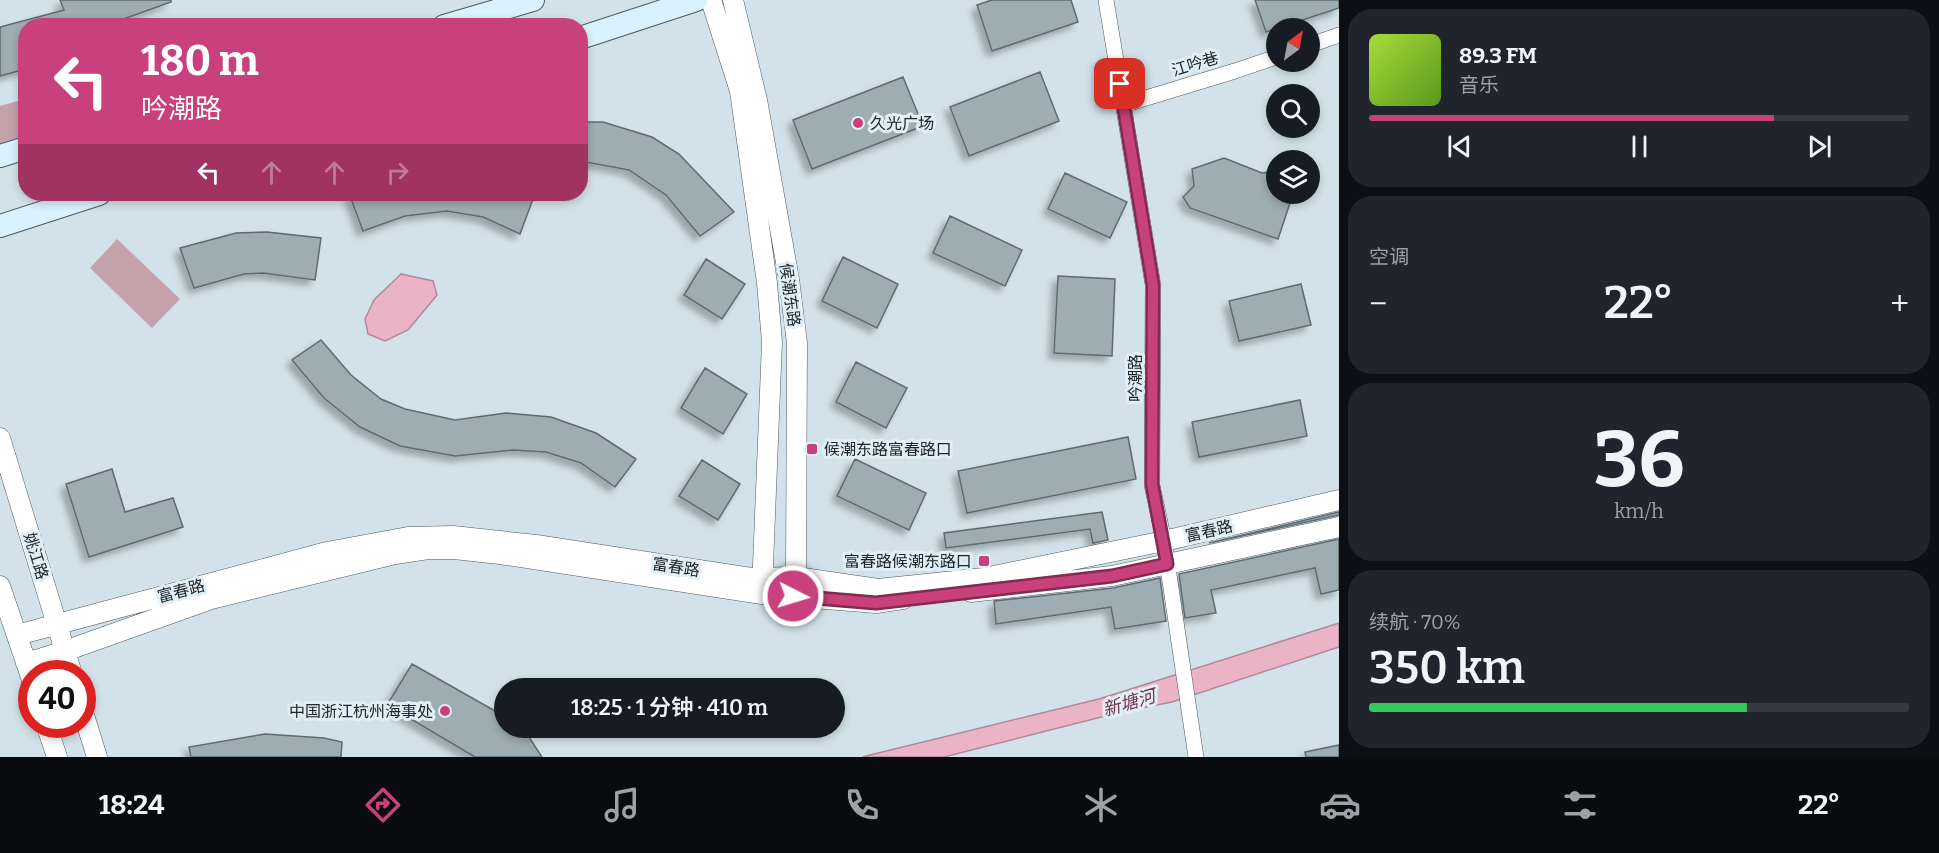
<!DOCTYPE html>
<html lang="zh">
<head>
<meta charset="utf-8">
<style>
	:root { --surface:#171b24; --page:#20242c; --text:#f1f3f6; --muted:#9ea1a6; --line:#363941; --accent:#c8407c }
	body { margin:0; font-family:Bitter,"Noto Sans SC",serif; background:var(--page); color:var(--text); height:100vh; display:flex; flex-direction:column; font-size:22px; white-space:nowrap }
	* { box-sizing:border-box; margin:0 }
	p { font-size:20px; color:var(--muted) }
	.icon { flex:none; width:33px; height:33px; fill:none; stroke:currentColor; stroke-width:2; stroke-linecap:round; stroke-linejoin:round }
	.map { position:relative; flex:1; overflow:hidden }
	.side { display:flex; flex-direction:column; gap:9px; padding:9px; background:#0d0f14; width:600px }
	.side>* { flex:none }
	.banner { position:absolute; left:18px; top:18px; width:570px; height:183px; border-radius:24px; box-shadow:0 3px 9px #0003; background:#c8407c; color:#fff; overflow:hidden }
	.needle { width:39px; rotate:32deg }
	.buttons { position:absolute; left:1266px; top:18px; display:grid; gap:12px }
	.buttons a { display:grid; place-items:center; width:54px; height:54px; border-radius:50%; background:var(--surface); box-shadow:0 3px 9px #0003; font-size:30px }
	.speed { position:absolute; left:18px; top:660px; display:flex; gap:12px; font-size:30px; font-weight:700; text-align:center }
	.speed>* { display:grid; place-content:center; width:78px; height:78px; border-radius:50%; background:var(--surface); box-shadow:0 3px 9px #0003; line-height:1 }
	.speed .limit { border:9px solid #d22; background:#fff; color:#111 }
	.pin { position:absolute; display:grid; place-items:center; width:51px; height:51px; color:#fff; margin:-26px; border-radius:12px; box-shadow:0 3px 9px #0006 }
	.me { position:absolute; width:66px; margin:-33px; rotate:95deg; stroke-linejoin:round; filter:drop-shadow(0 0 4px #0008) }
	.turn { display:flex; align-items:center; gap:21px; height:126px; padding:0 24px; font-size:27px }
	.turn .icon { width:78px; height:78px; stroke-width:2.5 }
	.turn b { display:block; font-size:42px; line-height:51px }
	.lanes { display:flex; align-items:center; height:57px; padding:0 24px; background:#0003; justify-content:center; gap:30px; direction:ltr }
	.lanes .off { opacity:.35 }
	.big { font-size:45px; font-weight:600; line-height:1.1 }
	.side .tile { flex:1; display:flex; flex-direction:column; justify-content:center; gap:9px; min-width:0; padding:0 21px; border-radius:24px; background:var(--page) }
	.side .dial { align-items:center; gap:0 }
	.dial b { font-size:78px; line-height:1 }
	.song { display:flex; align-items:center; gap:18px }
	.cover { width:72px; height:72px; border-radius:9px; background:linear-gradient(135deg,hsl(80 70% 55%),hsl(90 70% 35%)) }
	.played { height:6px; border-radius:3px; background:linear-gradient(90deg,var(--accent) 75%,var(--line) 75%) }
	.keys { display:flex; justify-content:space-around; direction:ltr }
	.heat { display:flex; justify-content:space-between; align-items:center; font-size:33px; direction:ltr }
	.charge { height:9px; border-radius:4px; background:linear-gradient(90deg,#34c759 70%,var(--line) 0) }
	.trip { position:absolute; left:494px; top:678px; width:351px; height:60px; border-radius:30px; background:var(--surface); box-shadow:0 3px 9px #0003; font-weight:600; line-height:60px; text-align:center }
	.tab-bar { display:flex; height:96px; justify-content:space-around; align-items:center; background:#090b0e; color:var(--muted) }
	.tab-bar .icon { width:42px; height:42px }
	.tab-bar .current { color:var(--accent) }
	.tab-bar b { font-size:27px; color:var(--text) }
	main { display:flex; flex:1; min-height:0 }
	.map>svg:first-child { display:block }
	.green { fill:#c3a2ac }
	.water { fill:#eab4c6; stroke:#ad8997; stroke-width:1.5 }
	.building { fill:#9eacb4; stroke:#5e6b72; stroke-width:1.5; filter:url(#shadow) }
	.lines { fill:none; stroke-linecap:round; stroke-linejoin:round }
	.minor-casing { stroke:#4c595f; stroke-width:16 }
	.tertiary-casing { stroke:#4c595f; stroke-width:21 }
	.secondary-casing { stroke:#4c595f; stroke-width:24 }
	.minor { stroke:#fff; stroke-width:15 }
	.tertiary { stroke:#fff; stroke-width:20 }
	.secondary { stroke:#daf2fe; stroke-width:22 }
	.route-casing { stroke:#822a51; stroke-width:15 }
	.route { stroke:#c8407c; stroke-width:10 }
	.poi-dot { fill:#c8407c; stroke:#e0eff7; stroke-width:2 }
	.labels { text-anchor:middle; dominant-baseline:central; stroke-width:6; stroke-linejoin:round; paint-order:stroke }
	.street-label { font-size:16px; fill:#202629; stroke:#e0eff7 }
	.poi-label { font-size:16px; fill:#202629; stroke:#e0eff7; text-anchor:start }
	.water-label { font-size:18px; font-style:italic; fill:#74334d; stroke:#e0eff7 }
</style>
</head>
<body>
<main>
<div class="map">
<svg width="1339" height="757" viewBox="0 0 1339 757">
	<defs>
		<filter id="shadow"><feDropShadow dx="-5.5" dy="5.5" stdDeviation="3" flood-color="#0004"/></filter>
	</defs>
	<rect width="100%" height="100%" fill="#d3e2ea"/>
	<path class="green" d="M25 99V147L0 155V106Z
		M117 239 180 299 152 328 90 268Z"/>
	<path class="water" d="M401 274 433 281 437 295 408 330 385 341 368 334 365 319 374 300Z
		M1339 623V647L1172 702 1117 713 944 757H862L1099 699Z"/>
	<path class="building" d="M60 0H171V2L104 26H26V69L0 76V27L64 10Z
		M992 0H1071L1078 22 992 51 977 5Z
		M1255 0H1339V8L1266 32Z
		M1040 72 1059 121 969 156 950 107Z
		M903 77 923 126 812 169 793 120Z
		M580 122H603L652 137 679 154 734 212 700 236 666 195 629 170 580 161Z
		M1224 158 1262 173 1276 171V194H1293L1278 239 1190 208 1183 197 1194 186 1192 169Z
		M1065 173 1127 202 1110 238 1048 209Z
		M357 194H517L533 199 520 234 483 217 447 211 405 216 363 231 350 196Z
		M950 216 1022 250 1005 286 933 253Z
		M267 232 321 238 315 280 263 273 244 274 194 288 180 248 236 233Z
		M843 257 898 284 877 328 822 301Z
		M706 259 745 284 722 319 684 295Z
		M1058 276 1115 279 1112 356 1054 353Z
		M1301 284 1311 325 1239 341 1229 301Z
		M321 340 351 375 381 399 405 409 455 420 506 413 551 417 596 433 636 459 615 487 581 463 546 452 513 450 455 456 400 446 360 427 324 398 292 360Z
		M856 362 907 388 886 428 836 402Z
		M705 368 747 394 723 434 681 408Z
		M1300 400 1307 436 1199 457 1192 422Z
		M1128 437 1136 479 967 513 958 471Z
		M855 459 926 493 909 530 837 496Z
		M702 460 740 484 718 520 679 496Z
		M112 469 125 512 173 498 183 527 89 557 66 484Z
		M1102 512 1108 540 1093 543 1090 529 946 548 944 533Z
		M1339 512V515L1209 543Z
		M1339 539V590L1321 594 1315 568 1211 590 1216 613 1185 618 1179 574Z
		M1160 578 1166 621 1115 629 1111 607 996 624 994 601 1113 588Z
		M412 664 504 716V728H523L542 757H475L387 705Z
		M265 734 324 738 342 742 341 757H191L189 747Z
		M1339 745V757H1306L1305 752Z"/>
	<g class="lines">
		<g class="minor-casing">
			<path id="minor" d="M1106 0 1153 285 1152 485 1164 541 1196 757
				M1310 45 1339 35
				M1123 105 1235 71 1276 57"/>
		</g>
		<g class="tertiary-casing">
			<path id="tertiary" d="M711 0 740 91 767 283 772 342 762 590
				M733 0 757 100 789 279 797 343 796 577 795 588
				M0 438 72 674
				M0 586 32 680
				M971 592 1112 576 1339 527
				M17 635 327 552 408 537 453 536 536 545 751 578 796 577 878 589 984 578 1164 541 1339 500
				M26 663 65 651 211 599 395 554 428 549H454L500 554 762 594 876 603 903 599
				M82 709 97 757
				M46 724 57 757"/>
		</g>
		<g class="secondary-casing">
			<path id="secondary" d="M444 26 533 0
				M580 38 696 0
				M0 156 26 148
				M0 226 99 194"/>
		</g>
		<use href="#minor" class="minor"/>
		<use href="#tertiary" class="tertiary"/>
		<use href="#secondary" class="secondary"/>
	</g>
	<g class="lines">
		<g class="route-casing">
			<path id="route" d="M793 596 876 603 1112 576 1167 564 1152 484 1153 285 1120 84"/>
		</g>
		<use href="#route" class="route"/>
	</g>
	<g class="poi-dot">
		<circle cx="858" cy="123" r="6"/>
		<rect x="806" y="443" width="12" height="12" rx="3"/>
		<rect x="978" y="555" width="12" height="12" rx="3"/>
		<circle cx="445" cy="711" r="6"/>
	</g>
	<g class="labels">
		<g class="street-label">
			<text transform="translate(1195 64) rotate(-17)">江吟巷</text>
			<text transform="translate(790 295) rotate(82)">候潮东路</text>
			<text transform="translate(1135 378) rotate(-90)">吟潮路</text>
			<text transform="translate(1209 531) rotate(-13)">富春路</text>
			<text transform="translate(36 556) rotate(73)">姚江路</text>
			<text transform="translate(676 567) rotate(9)">富春路</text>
			<text transform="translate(181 591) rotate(-15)">富春路</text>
		</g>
		<g class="poi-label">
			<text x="870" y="123">久光广场</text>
			<text x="824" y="449">候潮东路富春路口</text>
			<text x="972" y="561" text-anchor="end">富春路候潮东路口</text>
			<text x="433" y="711" text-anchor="end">中国浙江杭州海事处</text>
		</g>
		<g class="water-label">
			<text transform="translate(1129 703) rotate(-16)">新塘河</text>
		</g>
	</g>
</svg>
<div class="buttons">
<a><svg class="needle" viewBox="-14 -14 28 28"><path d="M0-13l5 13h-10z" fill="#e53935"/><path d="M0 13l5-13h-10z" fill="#9ea1a6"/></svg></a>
<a><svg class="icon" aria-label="search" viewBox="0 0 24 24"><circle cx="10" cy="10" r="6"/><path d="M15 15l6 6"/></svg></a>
<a><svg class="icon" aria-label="layers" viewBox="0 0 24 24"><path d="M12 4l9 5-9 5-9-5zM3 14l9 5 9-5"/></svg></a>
</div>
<div class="speed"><div class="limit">40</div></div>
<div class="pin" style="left:1120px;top:84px;background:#d93025"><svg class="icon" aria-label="arrive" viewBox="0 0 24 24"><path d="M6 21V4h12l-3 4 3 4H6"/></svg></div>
<svg class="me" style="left:793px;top:596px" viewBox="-20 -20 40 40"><circle r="17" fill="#c8407c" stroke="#fff" stroke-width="3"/><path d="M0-11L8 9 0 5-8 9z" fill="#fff"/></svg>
<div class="trip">18:25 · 1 分钟 · 410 m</div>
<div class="banner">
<div class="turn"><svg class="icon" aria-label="left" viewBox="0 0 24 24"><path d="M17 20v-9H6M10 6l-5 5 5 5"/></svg><div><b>180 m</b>吟潮路</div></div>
<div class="lanes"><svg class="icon" aria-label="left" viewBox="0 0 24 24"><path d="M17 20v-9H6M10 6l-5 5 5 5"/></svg><svg class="icon off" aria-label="ahead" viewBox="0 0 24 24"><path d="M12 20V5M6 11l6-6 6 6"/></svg><svg class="icon off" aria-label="ahead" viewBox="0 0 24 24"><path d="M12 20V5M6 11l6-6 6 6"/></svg><svg class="icon off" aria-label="right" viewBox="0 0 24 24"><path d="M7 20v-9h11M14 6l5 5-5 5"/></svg></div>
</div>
</div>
<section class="side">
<div class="tile">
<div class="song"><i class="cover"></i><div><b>89.3 FM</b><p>音乐</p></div></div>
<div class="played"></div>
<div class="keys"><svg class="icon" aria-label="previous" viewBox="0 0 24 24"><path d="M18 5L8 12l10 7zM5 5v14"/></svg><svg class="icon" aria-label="pause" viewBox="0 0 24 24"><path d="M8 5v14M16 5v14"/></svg><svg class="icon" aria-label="next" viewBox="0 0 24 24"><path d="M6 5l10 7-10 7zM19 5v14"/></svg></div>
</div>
<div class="tile"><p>空调</p>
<div class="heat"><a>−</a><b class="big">22°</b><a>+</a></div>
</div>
<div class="tile dial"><b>36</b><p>km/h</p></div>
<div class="tile"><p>续航 · 70%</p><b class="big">350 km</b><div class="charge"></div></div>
</section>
</main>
<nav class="tab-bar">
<b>18:24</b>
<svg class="icon current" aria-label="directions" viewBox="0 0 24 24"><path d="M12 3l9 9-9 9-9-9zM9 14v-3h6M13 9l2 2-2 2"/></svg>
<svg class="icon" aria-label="music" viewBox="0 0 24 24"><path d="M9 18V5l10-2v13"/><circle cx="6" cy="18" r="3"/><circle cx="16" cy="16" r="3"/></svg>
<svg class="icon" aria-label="phone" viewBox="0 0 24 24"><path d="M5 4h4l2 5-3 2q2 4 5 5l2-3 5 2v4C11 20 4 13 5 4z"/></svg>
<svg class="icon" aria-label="climate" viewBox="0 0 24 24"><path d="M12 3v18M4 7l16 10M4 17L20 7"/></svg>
<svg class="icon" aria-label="car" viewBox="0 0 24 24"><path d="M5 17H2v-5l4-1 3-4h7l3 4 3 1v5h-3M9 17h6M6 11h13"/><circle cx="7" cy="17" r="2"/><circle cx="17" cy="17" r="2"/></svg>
<svg class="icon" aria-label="filters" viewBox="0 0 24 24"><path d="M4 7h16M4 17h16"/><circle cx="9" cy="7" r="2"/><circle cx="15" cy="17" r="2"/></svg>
<b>22°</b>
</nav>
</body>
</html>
